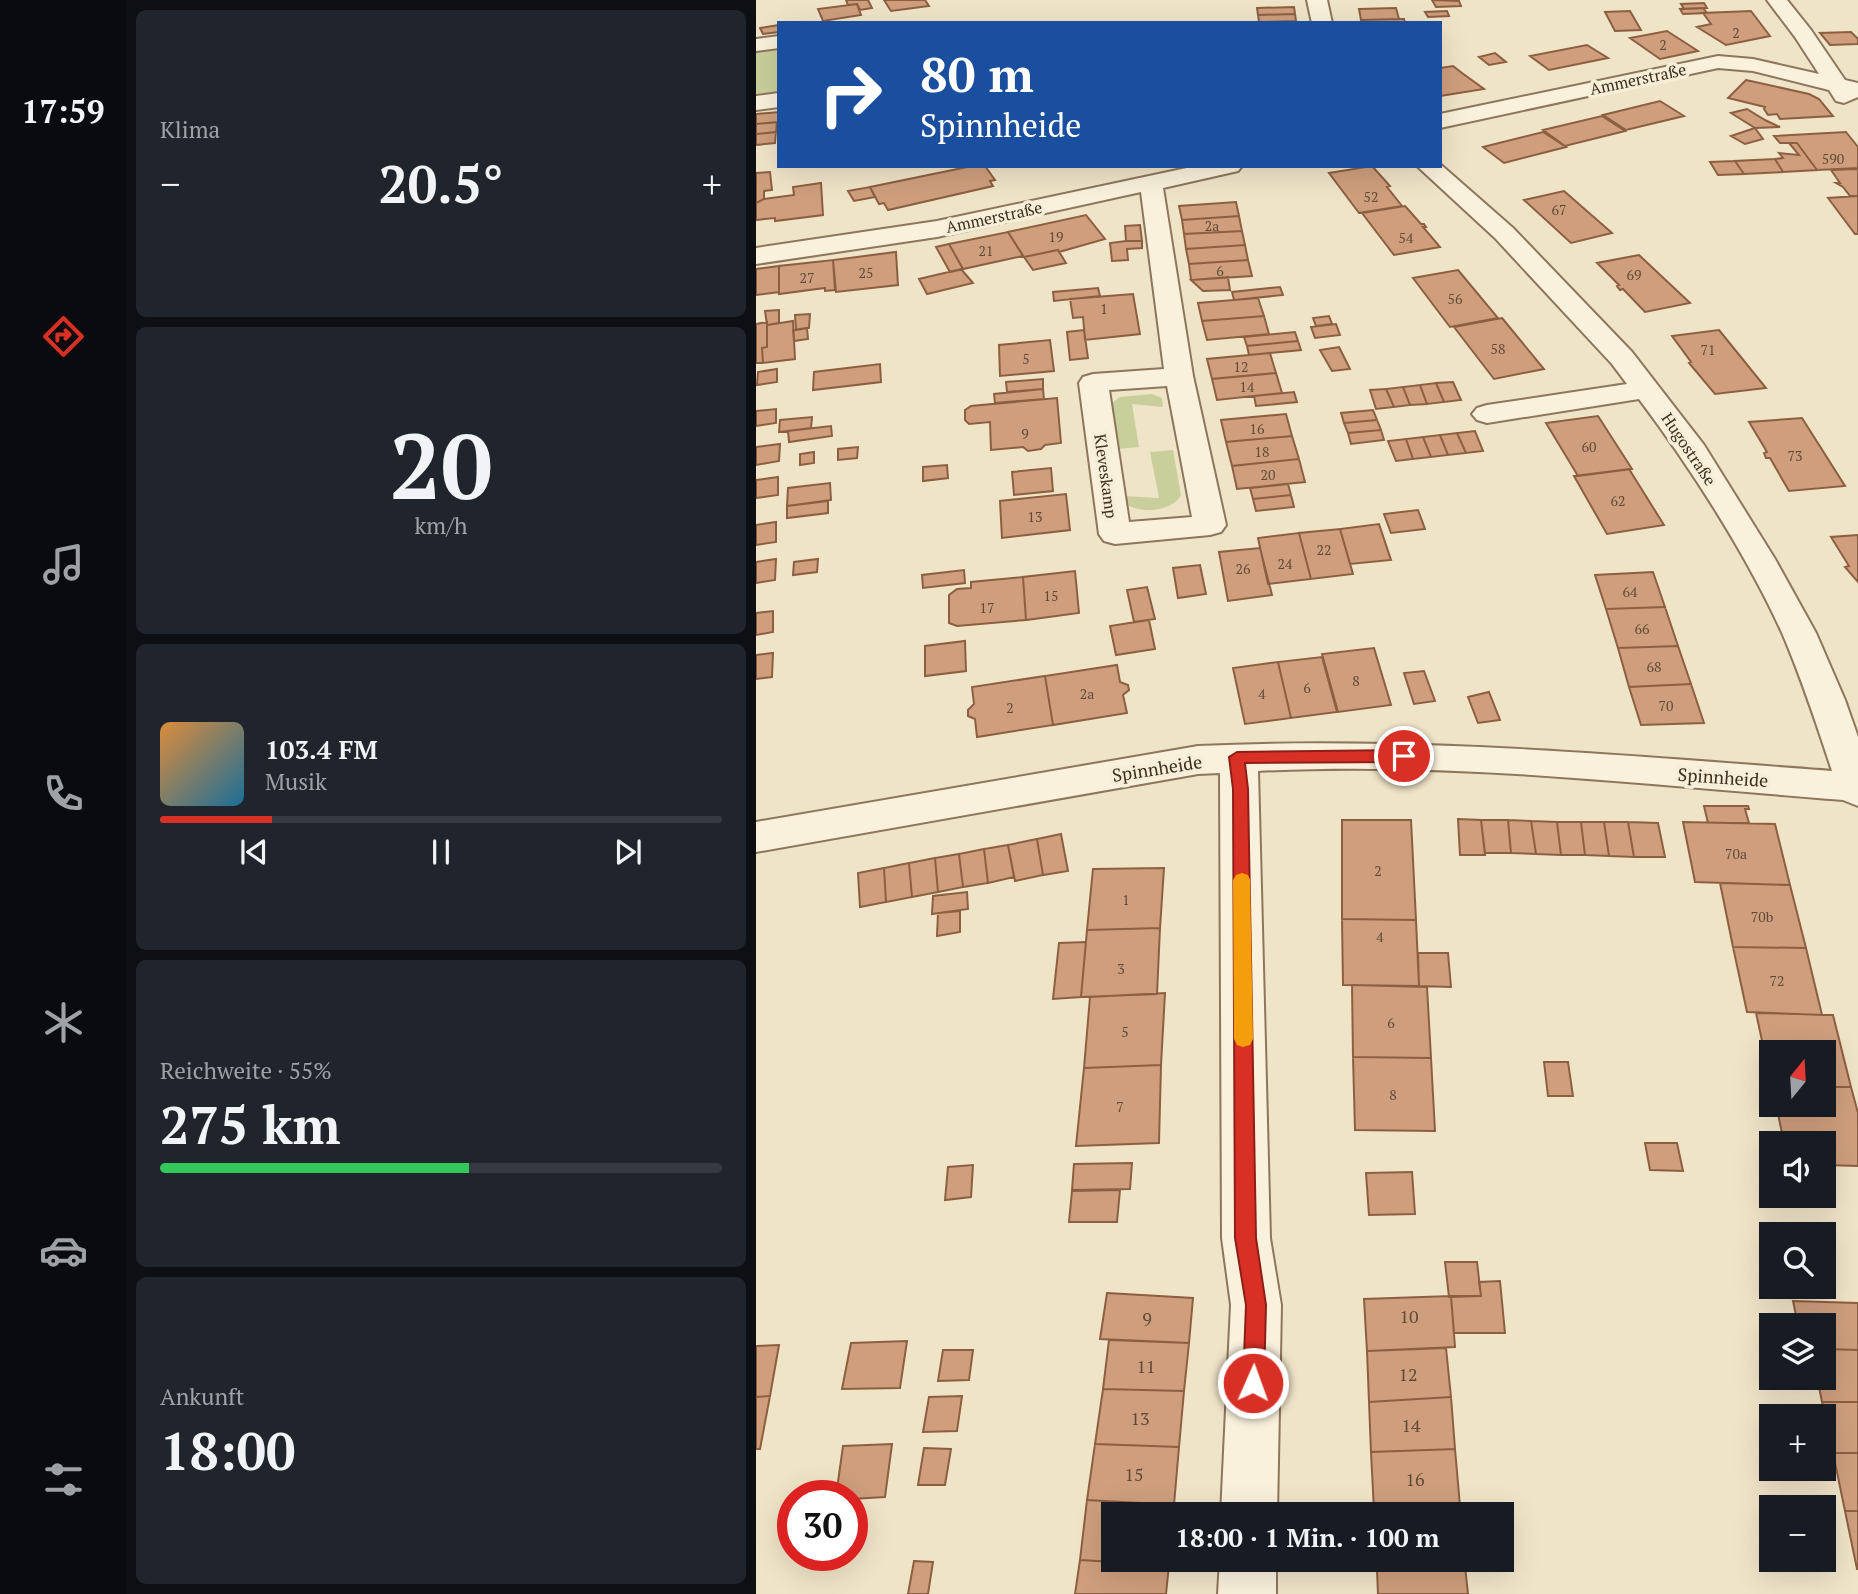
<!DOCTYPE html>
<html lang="de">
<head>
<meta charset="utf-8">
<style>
	:root { --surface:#171b24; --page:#20242c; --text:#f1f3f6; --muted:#9ea1a6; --line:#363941; --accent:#d93025 }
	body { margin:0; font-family:"PT Serif",serif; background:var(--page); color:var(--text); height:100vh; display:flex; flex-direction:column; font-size:26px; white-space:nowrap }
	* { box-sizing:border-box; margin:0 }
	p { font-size:23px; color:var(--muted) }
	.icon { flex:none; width:38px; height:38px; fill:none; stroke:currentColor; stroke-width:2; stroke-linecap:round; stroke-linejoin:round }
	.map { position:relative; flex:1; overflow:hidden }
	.details { display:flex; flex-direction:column; gap:10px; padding:10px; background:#0d0f14; width:630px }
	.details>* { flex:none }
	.guide { position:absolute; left:21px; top:21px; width:665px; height:147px; border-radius:0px; box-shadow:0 7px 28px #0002; background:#1a4fa0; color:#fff; overflow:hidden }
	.needle { width:46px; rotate:18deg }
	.tools { position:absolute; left:1003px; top:1040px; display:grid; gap:14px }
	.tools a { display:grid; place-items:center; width:77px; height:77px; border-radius:0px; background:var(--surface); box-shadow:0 7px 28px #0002; font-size:35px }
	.speed { position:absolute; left:21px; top:1480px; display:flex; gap:14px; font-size:35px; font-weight:700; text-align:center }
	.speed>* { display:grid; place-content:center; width:91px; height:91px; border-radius:50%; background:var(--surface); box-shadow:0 7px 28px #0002; line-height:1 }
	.speed .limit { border:10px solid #d22; background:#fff; color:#111 }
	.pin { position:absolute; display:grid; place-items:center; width:60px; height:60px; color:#fff; margin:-30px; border:4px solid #fff; border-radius:50%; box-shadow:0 2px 7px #0007 }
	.me { position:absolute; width:77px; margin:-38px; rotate:2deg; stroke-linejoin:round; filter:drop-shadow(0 0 5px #0008) }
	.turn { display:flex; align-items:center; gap:24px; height:147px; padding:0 28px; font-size:32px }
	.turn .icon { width:91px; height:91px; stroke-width:2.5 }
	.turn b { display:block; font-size:49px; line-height:60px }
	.big { font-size:52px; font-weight:700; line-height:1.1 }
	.details .tile { flex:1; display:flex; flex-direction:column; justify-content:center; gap:10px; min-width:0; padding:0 24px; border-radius:10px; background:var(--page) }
	.details .dial { align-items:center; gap:0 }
	.dial b { font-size:91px; line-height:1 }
	.song { display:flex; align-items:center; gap:21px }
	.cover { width:84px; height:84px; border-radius:10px; background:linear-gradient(135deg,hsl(30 70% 55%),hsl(200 70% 35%)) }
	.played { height:7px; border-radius:4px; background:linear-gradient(90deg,var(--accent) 20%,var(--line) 20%) }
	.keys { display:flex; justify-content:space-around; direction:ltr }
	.heat { display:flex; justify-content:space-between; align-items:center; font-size:38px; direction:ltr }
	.charge { height:10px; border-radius:5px; background:linear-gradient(90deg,#34c759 55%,var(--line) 0) }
	.trip { position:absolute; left:345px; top:1502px; width:413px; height:70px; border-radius:0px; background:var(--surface); box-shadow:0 7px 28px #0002; font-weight:700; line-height:70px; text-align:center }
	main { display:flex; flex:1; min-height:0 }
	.tabs { display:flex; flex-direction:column; width:126px; justify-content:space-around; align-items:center; background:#090b0e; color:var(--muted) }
	.tabs .icon { width:49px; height:49px }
	.tabs .on { color:var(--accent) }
	.tabs b { font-size:32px; color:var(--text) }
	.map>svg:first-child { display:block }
	.green { fill:#c9cf9b }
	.building { fill:#cf9f7d; stroke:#8d5f41; stroke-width:2 }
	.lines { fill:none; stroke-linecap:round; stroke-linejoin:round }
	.minor-casing { stroke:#8d765c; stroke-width:4 }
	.minor { fill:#faf1dc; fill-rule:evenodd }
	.route { fill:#d93025; stroke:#8d1f18; stroke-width:2 }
	.slow { fill:#f59e0b }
	.labels { text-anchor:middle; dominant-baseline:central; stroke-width:7; stroke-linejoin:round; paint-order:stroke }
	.number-label { font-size:14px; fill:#624a37 }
	.far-street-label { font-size:16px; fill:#3d2e20; stroke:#f7eed8 }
	.street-label { font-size:18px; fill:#3d2e20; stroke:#f7eed8 }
	.near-number-label { font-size:18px; fill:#624a37 }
</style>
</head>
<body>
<main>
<nav class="tabs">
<b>17:59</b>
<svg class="icon on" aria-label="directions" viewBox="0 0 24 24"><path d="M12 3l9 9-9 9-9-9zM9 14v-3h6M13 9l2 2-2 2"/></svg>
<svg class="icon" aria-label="music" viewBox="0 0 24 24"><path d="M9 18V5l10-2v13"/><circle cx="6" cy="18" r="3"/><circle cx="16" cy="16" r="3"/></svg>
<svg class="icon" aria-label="phone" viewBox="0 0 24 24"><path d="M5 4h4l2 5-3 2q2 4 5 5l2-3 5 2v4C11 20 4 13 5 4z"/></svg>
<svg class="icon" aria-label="climate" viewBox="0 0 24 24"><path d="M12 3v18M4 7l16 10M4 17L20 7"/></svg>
<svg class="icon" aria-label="car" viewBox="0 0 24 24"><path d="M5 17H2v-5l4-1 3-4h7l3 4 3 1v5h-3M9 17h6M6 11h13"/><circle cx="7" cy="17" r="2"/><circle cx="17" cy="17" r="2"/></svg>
<svg class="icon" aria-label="filters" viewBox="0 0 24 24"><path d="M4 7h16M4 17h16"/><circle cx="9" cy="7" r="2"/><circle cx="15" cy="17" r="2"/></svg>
</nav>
<section class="details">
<div class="tile"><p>Klima</p>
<div class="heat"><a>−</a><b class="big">20.5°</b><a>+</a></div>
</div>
<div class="tile dial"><b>20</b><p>km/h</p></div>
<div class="tile">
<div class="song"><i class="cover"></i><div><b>103.4 FM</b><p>Musik</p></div></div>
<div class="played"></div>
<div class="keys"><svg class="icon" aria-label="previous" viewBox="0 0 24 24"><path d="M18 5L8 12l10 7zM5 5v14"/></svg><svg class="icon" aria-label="pause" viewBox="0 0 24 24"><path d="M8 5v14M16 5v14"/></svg><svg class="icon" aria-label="next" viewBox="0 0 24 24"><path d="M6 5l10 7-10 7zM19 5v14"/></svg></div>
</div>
<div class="tile"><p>Reichweite · 55%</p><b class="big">275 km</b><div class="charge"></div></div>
<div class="tile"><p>Ankunft</p><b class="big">18:00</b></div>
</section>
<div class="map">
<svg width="1102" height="1594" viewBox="0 0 1102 1594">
	<rect width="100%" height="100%" fill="#f0e4c8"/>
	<path class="green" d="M23 49V93L0 96V52Z
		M396 394 406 398 407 407 376 404 383 447 362 449 355 404 364 397Z
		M417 450 425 495C417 512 381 515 368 502L367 496 403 498 394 452Z"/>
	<path class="building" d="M90 0H112L116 8 104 10 101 4 92 5Z
		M128 0H169L173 6 135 11Z
		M676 0 703 1 705 6 680 7Z
		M948 3 951 8 928 9 925 4Z
		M101 4 105 15 67 21 62 9Z
		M538 7 539 14 502 15 501 8Z
		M640 8 643 19 605 20 603 9Z
		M947 8 951 13 927 14 924 9Z
		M691 11 693 16 672 17 669 12Z
		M874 11 885 30 859 31 849 12Z
		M995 11 1014 36 970 45 941 27 955 24 947 13Z
		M539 14 540 21 503 22 502 15Z
		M643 19H648L649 23H606L605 20Z
		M23 25V32L7 34 4 28Z
		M911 31 942 51 904 59 874 38Z
		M1095 32 1102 39V44L1074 45 1064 33Z
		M831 45 852 58 793 70 774 56Z
		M739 53 750 62 733 65 723 57Z
		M697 66 706 73 728 89 684 96V68Z
		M990 80 1053 94 1063 99 1077 116 1024 119 1021 114 1012 115 1008 109 1009 107 972 98Z
		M904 101 928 116 870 130 847 115Z
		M991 109 1009 120 1024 127 999 128 975 113Z
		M23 112V122L0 124V114Z
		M846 116 869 131 809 146 787 130Z
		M21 122 20 132 0 134V124Z
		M999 128 1007 139 989 144 975 136Z
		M20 132 19 143 0 145V134Z
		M787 132 810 147 748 163 727 147Z
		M1090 132 1102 147V168L1061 170 1041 143H1024L1018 136Z
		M1033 143H1041L1061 170 1027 172 1019 159 1027 158 1023 153 1043 155Z
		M1019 159 1027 172 988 174 979 161Z
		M979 161 988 174 962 175 954 162Z
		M216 166H229L239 180 234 181 237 186 132 210 128 203 123 204 114 187Z
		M616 166 634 186 631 187 646 206 603 213 573 173Z
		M1102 169V196H1094L1087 187 1080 183H1084L1075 170Z
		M14 172 16 190 8 191V199L0 203V173Z
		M65 183 67 215 19 221V218L0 220V203L8 199 38 195 37 187Z
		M114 187 119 197 98 201 92 191Z
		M808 191 856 233 815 243 768 200Z
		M1102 196V234H1099L1072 198Z
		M480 202 483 216 426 220 423 206Z
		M649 206 665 224H668L670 227H667L684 247 638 255 606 213Z
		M330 215 349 239 303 252 302 250 268 257 252 232Z
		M483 216 486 231 428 234 426 220Z
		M384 225 386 241H370L369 226Z
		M486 231 489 245 430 249 428 234Z
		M252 232 267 256 207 269 193 244Z
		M370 241H386V248L371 249 372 260 356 261 354 243Z
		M193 244 207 269 194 272 180 247Z
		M489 245 492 260 433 264 430 249Z
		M302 250 310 263 277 270 268 257Z
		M140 252 142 285 80 292 77 260Z
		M883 255 934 303 889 312 867 289 864 290 861 286 863 285 841 263Z
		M77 260 79 290 69 291V288L23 294V266Z
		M492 260 496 276 435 280 433 264Z
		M23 266V292L0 295V269Z
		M205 269 217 283 171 294 163 279Z
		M702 270 742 318 694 327 657 278Z
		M472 277 474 290 447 291 435 280Z
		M524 287 527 295 478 300 476 292Z
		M342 288 344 296 298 301 297 292Z
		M377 294 384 334 329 340 327 317 317 318 314 299Z
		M502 298 508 316 446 321 442 303Z
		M23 310V323L11 325 9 311Z
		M54 314 53 328 40 330 39 315Z
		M508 316 513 334 451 340 446 321Z
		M573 316 576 324 560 326 557 318Z
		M746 318 788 369 738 379 698 327Z
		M37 321 39 359 7 363 6 348 11 347V325Z
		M11 322V347L6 348 7 363H0V324Z
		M580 324 584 335 559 338 555 327Z
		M51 328 52 339 38 341 37 330Z
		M328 330 332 358 314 360 311 332Z
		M963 330 1010 388 959 394 933 363 935 362 916 336Z
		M539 332 542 341 491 346 488 337Z
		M294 340 298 371 244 376 243 345Z
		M542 341 545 350 493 355 491 346Z
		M583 347 594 369 576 371 564 350Z
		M514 353 520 373 456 379 451 359Z
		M124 364 125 382 57 390 58 372Z
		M21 369V382L1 385 2 372Z
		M520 373 526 393 461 400 456 379Z
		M287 379V389L251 392 250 382Z
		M697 382 705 400 688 402 680 383Z
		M680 383 688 402 671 404 664 385Z
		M664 385 671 404 654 405 647 387Z
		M647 387 654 405 638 407 630 389Z
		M287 389 288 399 239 403 238 394Z
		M630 389 638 407 620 409 614 390Z
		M538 392 541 402 500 406 498 396Z
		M301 398 305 443 289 445 285 449 272 451 267 447 235 450 234 422 213 424 209 420V410L215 406Z
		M20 409V423L0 426V411Z
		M617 410 621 420 588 423 585 413Z
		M530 414 536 436 470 442 465 420Z
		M842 416 876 469 822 476 790 423Z
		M56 417 55 428 23 432 24 420Z
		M1046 418 1089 486 1033 491 1014 458H1010L1008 453 1011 452 993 422Z
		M621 420 625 430 592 433 588 423Z
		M75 426 76 436 33 442 32 431Z
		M625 430 628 440 595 444 592 433Z
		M719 431 727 451 710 453 701 433Z
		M701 433 710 453 692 455 684 435Z
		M684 435 692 455 675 457 667 437Z
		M536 436 543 459 476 466 470 442Z
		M667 437 675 457 657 459 650 439Z
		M650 439 657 459 640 461 632 441Z
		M24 444 23 461 0 465V447Z
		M102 447 101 458 82 460V449Z
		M58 452V463L44 465V454Z
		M543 459 549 482 481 489 476 466Z
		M191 465 192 478 167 481V467Z
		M295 468 297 491 258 495 256 472Z
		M873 469 908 525 851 534 818 476Z
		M22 477V495L0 498V480Z
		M74 483 75 500 31 506 32 488Z
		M532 484 535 495 497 499 494 488Z
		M310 494 314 530 246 538 244 501Z
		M535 495 538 507 500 511 497 499Z
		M72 501V513L31 518V506Z
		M662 510 669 529 635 533 628 514Z
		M20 522V542L0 545V525Z
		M623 524 635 560 594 564 584 529Z
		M584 529 597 574 555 579 543 533Z
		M543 533 555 579 512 584 502 538Z
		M1102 535V582L1089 567 1093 566 1075 537Z
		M504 548 516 595 472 601 463 552Z
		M20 559 19 580 0 583V562Z
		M62 559 61 572 37 575 38 562Z
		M444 565 450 594 422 598 417 568Z
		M208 570 209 583 167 588 166 575Z
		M319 571 323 613 270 620 267 577Z
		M897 572 909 607 850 609 839 575Z
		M267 577 270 620 201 626 193 623V595L201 589 215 588V582Z
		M391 587 399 619 378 622 371 590Z
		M909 607 922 646 862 648 850 609Z
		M17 611V632L0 635V613Z
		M393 620 399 649 360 655 354 626Z
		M209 641 210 671 169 676V646Z
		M922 646 935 684 873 687 862 648Z
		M618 648 635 705 582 712 566 654Z
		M17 653 16 677 0 679V655Z
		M566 657 581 712 535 718 522 662Z
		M522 662 535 718 489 724 477 668Z
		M361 665 364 682 372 685 373 690 367 695 371 713 297 725 289 676Z
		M668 671 679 701 658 704 648 673Z
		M289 676 297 725 221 737 219 719 212 716V710L218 704 216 687Z
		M935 684 948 723 885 725 873 687Z
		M733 692 744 720 722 723 712 697Z
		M948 806H992L993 809H989L993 823H952Z
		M702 819 725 820 729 855H704Z
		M586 820H655L660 920 586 919Z
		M725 820H752L755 853H729Z
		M752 820 775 821 780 854 755 853Z
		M775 821 801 822 805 855 780 854Z
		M801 822H825L829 855H805Z
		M825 822H848L853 856 829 855Z
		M848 822H872L878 857 853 856Z
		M872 822 902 823 909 857H878Z
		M927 822 1019 824 1034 885 939 882Z
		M305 834 312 871 287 875 281 839Z
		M281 839 287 875 259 881 252 845Z
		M252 845 258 877 232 883 228 849Z
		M228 849 232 883 207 887 203 854Z
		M203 854 207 887 182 892 179 858Z
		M179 858 182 892 156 897 153 863Z
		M153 863 156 897 130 902 128 868Z
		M128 868 130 902 104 907 102 873Z
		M408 868 404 928 331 930 337 869Z
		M964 883 1034 885 1050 948 977 947Z
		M211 892 212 909 176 914 177 896Z
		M204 911V932L181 936 182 913Z
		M586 919 660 920 663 986 587 985Z
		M404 928 401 994 325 997 331 930Z
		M330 942 325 997 297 999 303 943Z
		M977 947 1050 948 1066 1015 991 1012Z
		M662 953H692L695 987 663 986Z
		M596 985 671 987 675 1058 597 1057Z
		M409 993 405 1065 328 1068 334 997Z
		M1000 1013 1077 1015 1095 1087H1068V1052H1015V1082Z
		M597 1057 675 1058 679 1131 599 1130Z
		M788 1062H812L817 1096H792Z
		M405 1065 403 1143 320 1146 328 1068Z
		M1068 1087H1095L1102 1113V1166L1068 1165V1143H1028L1020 1104H1068Z
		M889 1143H921L927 1171 894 1170Z
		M376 1163 374 1189 316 1190 318 1164Z
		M217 1165 215 1197 189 1200 192 1167Z
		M656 1172 659 1214 613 1215 610 1173Z
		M364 1190 361 1222H313L316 1191Z
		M689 1262H721L725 1296 693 1297Z
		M744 1281 749 1333H698L695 1296H725L723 1282Z
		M351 1293 437 1298 433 1343 344 1339Z
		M695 1296 699 1347 611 1351 608 1299Z
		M1037 1301 1102 1303V1350L1068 1349V1325H1042Z
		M353 1340 433 1343 428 1391 347 1389Z
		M151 1341 144 1388 86 1389 95 1343Z
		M23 1345 14 1396 0 1397V1346Z
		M690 1348 695 1397 613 1402 611 1351Z
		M1068 1349 1102 1350V1402H1066L1061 1377H1068Z
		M187 1350H217L213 1380 182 1381Z
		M347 1389 428 1391 423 1447 339 1444Z
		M14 1396 4 1449H0V1397Z
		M206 1396 201 1431 167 1432 173 1397Z
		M695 1397 699 1449 615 1452 613 1402Z
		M1066 1402H1102V1453H1077Z
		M136 1444 129 1497 96 1499V1496H80L87 1446Z
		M339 1444 423 1447 418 1505 331 1500Z
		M168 1448 195 1449 189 1485H162Z
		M699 1449 704 1506 618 1511 615 1452Z
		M1077 1453H1102V1511H1089Z
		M331 1500 418 1505 417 1514H357V1559H413V1565L324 1560Z
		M704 1506 705 1514H618V1511Z
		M1089 1511H1102V1569H1101Z
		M620 1559H708L709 1566 621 1570Z
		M324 1560 413 1565 410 1594H319Z
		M158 1561 177 1562 172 1594H152Z
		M709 1566 712 1594H622L621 1570Z"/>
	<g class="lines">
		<g class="minor-casing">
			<path id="minor" d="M551 0H571L576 23H556Z
				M1011 0H1031L1055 30 1089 80 1102 83V97L1088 103 1080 101 1073 90 997 71 962 68 684 128V114L962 56 997 59 1063 74 1039 37Z
				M23 36V48L0 51V39Z
				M23 93V107L0 110V96Z
				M684 164 757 228 876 352 948 445 1019 559 1060 633 1089 700 1102 737V806L1087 800C893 785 697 761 502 771L514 1238 525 1305 521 1514H465L475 1305 466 1238 464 773 442 774 0 852V822L442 746C654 736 864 755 1076 771 1061 725 1046 680 1027 635 992 557 935 468 883 399L731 423 721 420 716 414 721 408 731 405 871 384 856 364 739 238 661 166H684Z
				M440 166H486L482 171 407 188 437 376 470 525 465 532 454 535 359 544 348 541 343 534 323 383 327 377 337 374 408 369 385 192 181 237 0 264V248L181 221ZM411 386 436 517 373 522 353 390Z
				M464 1559H520V1594H462Z"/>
		</g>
		<use href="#minor" class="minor"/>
	</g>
	<path class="route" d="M648 750 656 756 648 762 489 763 492 789 500 1238 510 1305 508 1383 505 1391 497 1394 490 1391 487 1383 490 1305 479 1238 477 789 473 757 481 752Z"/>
	<path class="slow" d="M486 873 492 875 494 880 497 1039 494 1045 487 1047 481 1045 478 1039 477 880 480 875Z"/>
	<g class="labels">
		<g class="number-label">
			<text x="980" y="32">2</text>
			<text x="907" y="44">2</text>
			<text x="1077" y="158">590</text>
			<text x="615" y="196">52</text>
			<text x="803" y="209">67</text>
			<text x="456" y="225">2a</text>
			<text x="300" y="236">19</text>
			<text x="650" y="237">54</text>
			<text x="230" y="250">21</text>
			<text x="464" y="270">6</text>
			<text x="110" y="272">25</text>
			<text x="878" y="274">69</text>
			<text x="51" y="277">27</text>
			<text x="699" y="298">56</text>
			<text x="348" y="308">1</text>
			<text x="742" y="348">58</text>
			<text x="952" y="349">71</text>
			<text x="270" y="358">5</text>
			<text x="485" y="366">12</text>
			<text x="491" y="386">14</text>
			<text x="501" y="428">16</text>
			<text x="269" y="433">9</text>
			<text x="833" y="446">60</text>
			<text x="506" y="451">18</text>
			<text x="1039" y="455">73</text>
			<text x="512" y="474">20</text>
			<text x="862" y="500">62</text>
			<text x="279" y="516">13</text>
			<text x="568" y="549">22</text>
			<text x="529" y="563">24</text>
			<text x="487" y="568">26</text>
			<text x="874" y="591">64</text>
			<text x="295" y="595">15</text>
			<text x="231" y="607">17</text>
			<text x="886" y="628">66</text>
			<text x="898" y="666">68</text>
			<text x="600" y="680">8</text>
			<text x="551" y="687">6</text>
			<text x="331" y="693">2a</text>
			<text x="506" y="693">4</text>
			<text x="910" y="705">70</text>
			<text x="254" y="707">2</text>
			<text x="980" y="853">70a</text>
			<text x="622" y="870">2</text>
			<text x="370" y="899">1</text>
			<text x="1006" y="916">70b</text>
			<text x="624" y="936">4</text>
			<text x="365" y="968">3</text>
			<text x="1021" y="980">72</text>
			<text x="635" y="1022">6</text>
			<text x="369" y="1031">5</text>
			<text x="637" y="1094">8</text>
			<text x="364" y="1106">7</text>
		</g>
		<g class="far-street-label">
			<text transform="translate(882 79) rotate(-12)">Ammerstraße</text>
			<text transform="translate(238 217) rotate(-12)">Ammerstraße</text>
			<text transform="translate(933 449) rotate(56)">Hugostraße</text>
			<text transform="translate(350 476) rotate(82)">Kleveskamp</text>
		</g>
		<g class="street-label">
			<text transform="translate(401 768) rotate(-9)">Spinnheide</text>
			<text transform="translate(967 777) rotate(4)">Spinnheide</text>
		</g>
		<g class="near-number-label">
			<text x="653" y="1316">10</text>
			<text x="391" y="1318">9</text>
			<text x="390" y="1366">11</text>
			<text x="652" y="1374">12</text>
			<text x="384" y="1418">13</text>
			<text x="655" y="1425">14</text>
			<text x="378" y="1474">15</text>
			<text x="659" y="1479">16</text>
		</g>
	</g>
</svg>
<div class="tools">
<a><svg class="needle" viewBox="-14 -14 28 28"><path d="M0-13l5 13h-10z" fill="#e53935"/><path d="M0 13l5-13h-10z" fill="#9ea1a6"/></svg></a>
<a><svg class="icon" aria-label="sound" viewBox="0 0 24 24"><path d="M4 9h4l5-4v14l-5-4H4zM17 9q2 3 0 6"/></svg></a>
<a><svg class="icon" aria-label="search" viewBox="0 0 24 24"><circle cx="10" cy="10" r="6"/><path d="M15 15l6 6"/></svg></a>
<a><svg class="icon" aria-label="layers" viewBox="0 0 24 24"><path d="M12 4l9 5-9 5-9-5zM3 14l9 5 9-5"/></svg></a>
<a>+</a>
<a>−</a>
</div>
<div class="speed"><div class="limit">30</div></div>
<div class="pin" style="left:648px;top:756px;background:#d93025"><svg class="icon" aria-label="arrive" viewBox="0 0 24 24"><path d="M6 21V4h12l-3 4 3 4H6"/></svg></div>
<svg class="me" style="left:497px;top:1383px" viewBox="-20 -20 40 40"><circle r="17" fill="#d93025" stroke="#fff" stroke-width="3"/><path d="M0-11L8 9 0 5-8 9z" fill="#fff"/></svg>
<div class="trip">18:00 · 1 Min. · 100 m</div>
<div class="guide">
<div class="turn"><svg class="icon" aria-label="right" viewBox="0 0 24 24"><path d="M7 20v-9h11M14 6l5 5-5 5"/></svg><div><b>80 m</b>Spinnheide</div></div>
</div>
</div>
</main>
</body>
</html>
